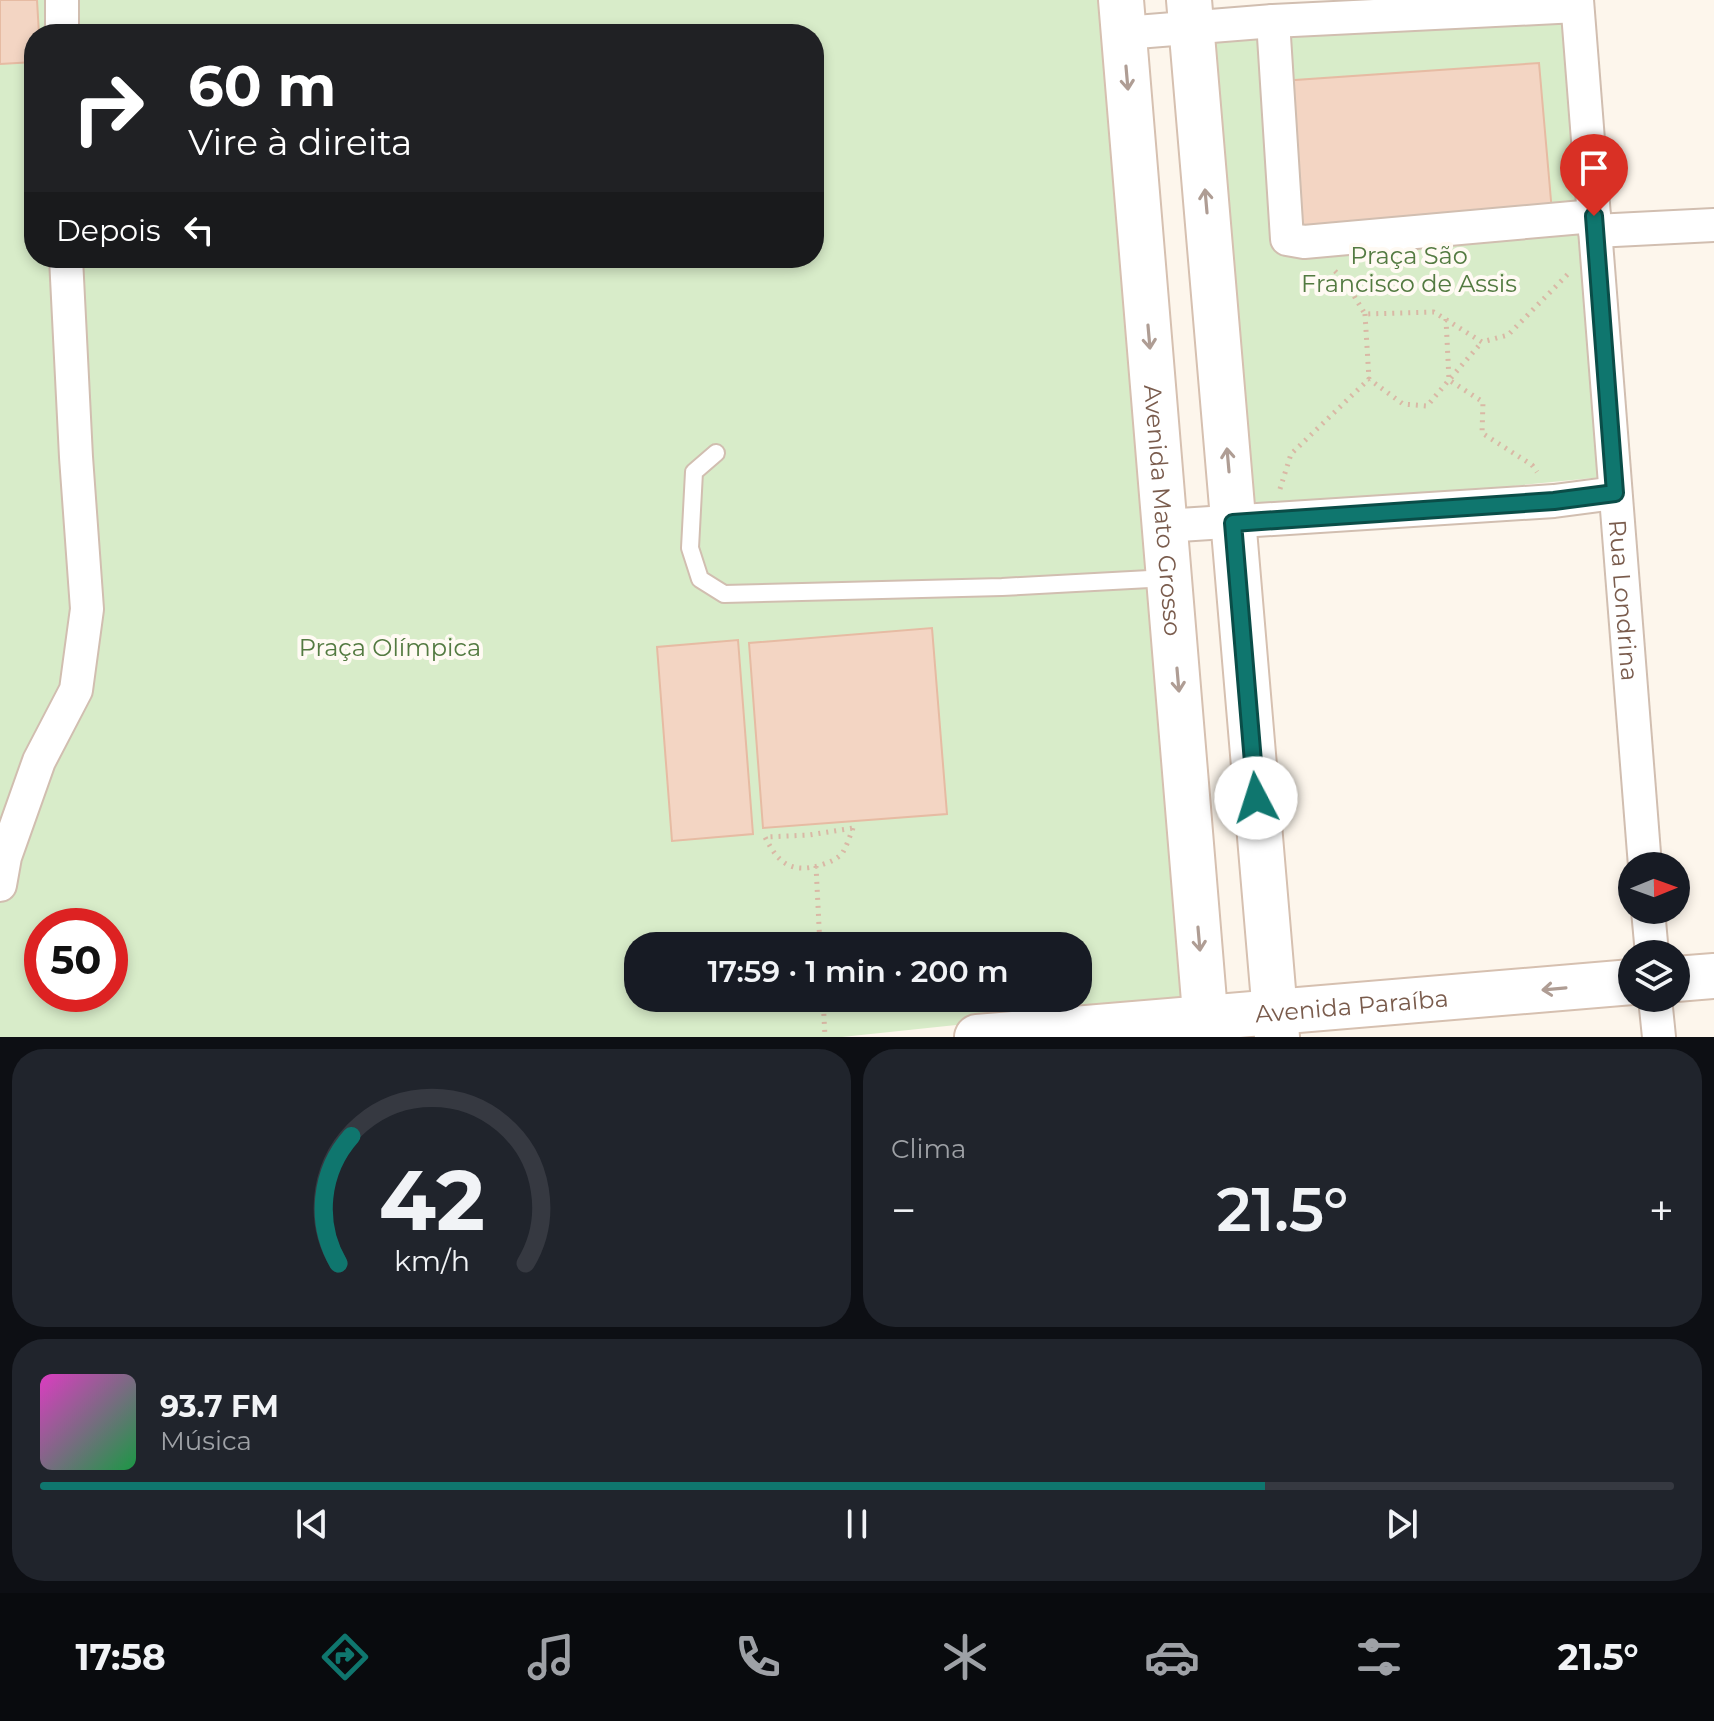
<!DOCTYPE html>
<html lang="pt">
<head>
<meta charset="utf-8">
<style>
	:root { --surface:#171b24; --page:#20242c; --text:#f1f3f6; --muted:#9ea1a6; --line:#363941; --accent:#0f766e }
	body { margin:0; font-family:Montserrat,sans-serif; background:var(--page); color:var(--text); height:100vh; display:flex; flex-direction:column; font-size:30px; white-space:nowrap }
	* { box-sizing:border-box; margin:0 }
	p { font-size:26px; color:var(--muted) }
	.icon { flex:none; width:44px; height:44px; fill:none; stroke:currentColor; stroke-width:2; stroke-linecap:round; stroke-linejoin:round }
	.map { position:relative; height:1037px; overflow:hidden }
	.panel { display:flex; flex-direction:column; gap:12px; padding:12px; background:#0d0f14; flex:1 }
	.panel>* { flex:none }
	.guide { position:absolute; left:24px; top:24px; width:800px; height:244px; border-radius:32px; box-shadow:0 4px 12px #0003; background:#202124; color:#fff; overflow:hidden }
	.needle { width:52px; rotate:89deg }
	.controls { position:absolute; left:1618px; top:852px; display:grid; gap:16px }
	.controls a { display:grid; place-items:center; width:72px; height:72px; border-radius:50%; background:var(--surface); box-shadow:0 4px 12px #0003; font-size:40px }
	.speed { position:absolute; left:24px; top:908px; display:flex; gap:16px; font-size:40px; font-weight:700; text-align:center }
	.speed>* { display:grid; place-content:center; width:104px; height:104px; border-radius:50%; background:var(--surface); box-shadow:0 4px 12px #0003; line-height:1 }
	.speed .limit { border:12px solid #d22; background:#fff; color:#111 }
	.pin { position:absolute; display:grid; place-items:center; width:68px; height:68px; color:#fff; margin:-82px -34px; border-radius:50% 50% 50% 0; rotate:-45deg; box-shadow:0 0 8px #0007 }
	.pin .icon { rotate:45deg }
	.me { position:absolute; width:88px; margin:-44px; rotate:355deg; stroke-linejoin:round; filter:drop-shadow(0 0 6px #0008) }
	.turn { display:flex; align-items:center; gap:28px; height:168px; padding:0 32px; font-size:36px }
	.turn .icon { width:104px; height:104px; stroke-width:2.5 }
	.turn b { display:block; font-size:56px; line-height:68px }
	.then { display:flex; align-items:center; height:76px; padding:0 32px; background:#0003; gap:16px; font-size:30px }
	.big { font-size:60px; font-weight:600; line-height:1.1 }
	.panel .tile { flex:1; display:flex; flex-direction:column; justify-content:center; gap:12px; min-width:0; padding:0 28px; border-radius:32px; background:var(--page) }
	.panel .dial { align-items:center; gap:0 }
	.dial svg { height:208px; overflow:visible; fill:none; stroke:var(--line); stroke-width:7; stroke-linecap:round; text-anchor:middle }
	.dial text { fill:var(--text); stroke:none }
	.song { display:flex; align-items:center; gap:24px }
	.cover { width:96px; height:96px; border-radius:12px; background:linear-gradient(135deg,hsl(310 70% 55%),hsl(140 70% 35%)) }
	.played { height:8px; border-radius:4px; background:linear-gradient(90deg,var(--accent) 75%,var(--line) 75%) }
	.keys { display:flex; justify-content:space-around; direction:ltr }
	.heat { display:flex; justify-content:space-between; align-items:center; font-size:44px; direction:ltr }
	.panel .tiles { flex:1; display:grid; gap:12px; grid-template-columns:1fr 1fr }
	.tile:last-child { grid-column:span 2 }
	.trip { position:absolute; left:624px; top:932px; width:468px; height:80px; border-radius:32px; background:var(--surface); box-shadow:0 4px 12px #0003; font-weight:600; line-height:80px; text-align:center }
	.dock { display:flex; height:128px; justify-content:space-around; align-items:center; background:#090b0e; color:var(--muted) }
	.dock .icon { width:56px; height:56px }
	.dock .selected { color:var(--accent) }
	.dock b { font-size:36px; color:var(--text) }
	.map>svg:first-child { display:block }
	.green { fill:#d8ecc9; fill-rule:evenodd }
	.building { fill:#f3d5c3; stroke:#e6bba3; stroke-width:2 }
	.lines { fill:none; stroke-linecap:round; stroke-linejoin:round }
	.lane-casing { stroke:#d1beb0; stroke-width:20 }
	.street-casing { stroke:#d1beb0; stroke-width:36 }
	.secondary-casing { stroke:#d6c0b0; stroke-width:48 }
	.path { stroke:#d9b8a5; stroke-width:5; stroke-dasharray:2 6; stroke-linecap:butt }
	.lane { stroke:#fff; stroke-width:16 }
	.street { stroke:#fff; stroke-width:32 }
	.secondary { stroke:#fff; stroke-width:44 }
	.oneway { stroke:#af9d94 }
	.route-casing { stroke:#0a4d48; stroke-width:20 }
	.route { stroke:#0f766e; stroke-width:14 }
	.labels { text-anchor:middle; dominant-baseline:central; stroke-width:8; stroke-linejoin:round; paint-order:stroke }
	.park-label { font-size:24px; fill:#537a41; stroke:#fffaf3 }
	.street-label { font-size:24px; fill:#7a5c4d; stroke:#fffaf3 }
</style>
</head>
<body>
<div class="map">
<svg width="1714" height="1037" viewBox="0 0 1714 1037">
	<rect width="100%" height="100%" fill="#fdf6ec"/>
	<path class="green" d="M0 0H1110L1195 1000 842 1037H0ZM34 34H814V258H34ZM42 926H110V994H42ZM638 946H1078V998H638Z
		M1569 13 1603 477 1241 513 1204 37Z"/>
	<path class="building" d="M0 0H37L39 34H34V62L0 64Z
		M1539 63 1552 212 1291 237 1281 81Z
		M932 628 947 814 763 828 749 643Z
		M738 640 753 834 672 841 657 647Z"/>
	<g class="lines">
		<g class="lane-casing">
			<path id="lane" d="M716 453 694 472 690 548 700 579 724 594 1002 587 1168 578"/>
		</g>
		<g class="street-casing">
			<g id="street">
				<path id="s1" d="M1577 0 1645 866"/>
				<path d="M1273 21 1287 239 1304 242 1594 216"/>
				<path d="M1124 33 1273 21 1577 6"/>
				<path d="M62 34V0"/>
				<path d="M1595 231 1714 225"/>
				<path d="M1164 526 1554 501 1615 493"/>
				<path d="M0 885 5 857 39 761 76 690 87 609 76 457 66 258"/>
				<path d="M1648 910 1652 954"/>
				<path d="M1655 998 1659 1037"/>
			</g>
		</g>
		<g class="secondary-casing">
			<g id="secondary">
				<path id="s2" d="M1121 0 1207 1037"/>
				<path d="M1189 0 1277 1037"/>
				<path d="M1676 979 1714 976"/>
				<path id="s3" d="M977 1037 1632 982"/>
			</g>
		</g>
		<path class="path" d="M1335 271 1345 281 1365 314 1434 312 1482 342 1508 335 1568 274
			M1365 314 1369 379
			M1446 319 1449 380 1482 342
			M1280 489 1291 454 1369 379 1403 404 1427 406 1449 380 1483 402 1482 433 1532 465 1537 472
			M853 828C850 836 847 845 843 852 837 860 829 862 821 865 791 874 778 863 765 837L809 835Z
			M816 866 820 946
			M823 998 825 1037"/>
		<use href="#lane" class="lane"/>
		<use href="#street" class="street"/>
		<use href="#secondary" class="secondary"/>
	</g>
	<defs><path id="oneway-shaft" d="M-6 0H5M1.5-3L5.5 0L1.5 3" fill="none" stroke-width="1.6" stroke-linecap="round" stroke-linejoin="round" transform="scale(2)"/></defs>
	<g class="oneway">
		<use href="#oneway-shaft" transform="translate(1127 78) rotate(85)"/>
		<use href="#oneway-shaft" transform="translate(1206 201) rotate(-95)"/>
		<use href="#oneway-shaft" transform="translate(1149 337) rotate(85)"/>
		<use href="#oneway-shaft" transform="translate(1228 460) rotate(-95)"/>
		<use href="#oneway-shaft" transform="translate(1178 680) rotate(85)"/>
		<use href="#oneway-shaft" transform="translate(1199 939) rotate(85)"/>
		<use href="#oneway-shaft" transform="translate(1554 989) rotate(175)"/>
	</g>
	<g class="lines">
		<g class="route-casing">
			<path id="route" d="M1256 798 1233 523 1554 501 1615 493 1594 216"/>
		</g>
		<use href="#route" class="route"/>
	</g>
	<g class="labels">
		<g class="park-label">
			<text x="1409" y="255">Praça São<tspan x="1409" dy="28">Francisco de Assis</tspan></text>
			<text x="390" y="647">Praça Olímpica</text>
		</g>
		<g class="street-label">
			<text stroke="none"><textPath href="#s2" startOffset="512">Avenida Mato Grosso</textPath></text>
			<text stroke="none"><textPath href="#s1" startOffset="602">Rua Londrina</textPath></text>
			<text stroke="none"><textPath href="#s3" startOffset="376">Avenida Paraíba</textPath></text>
		</g>
	</g>
</svg>
<div class="controls">
<a><svg class="needle" viewBox="-14 -14 28 28"><path d="M0-13l5 13h-10z" fill="#e53935"/><path d="M0 13l5-13h-10z" fill="#9ea1a6"/></svg></a>
<a><svg class="icon" aria-label="layers" viewBox="0 0 24 24"><path d="M12 4l9 5-9 5-9-5zM3 14l9 5 9-5"/></svg></a>
</div>
<div class="speed"><div class="limit">50</div></div>
<div class="pin" style="left:1594px;top:216px;background:#d93025"><svg class="icon" aria-label="arrive" viewBox="0 0 24 24"><path d="M6 21V4h12l-3 4 3 4H6"/></svg></div>
<svg class="me" style="left:1256px;top:798px" viewBox="-20 -20 40 40"><circle r="19" fill="#fff"/><path d="M0-13L10 11 0 6-10 11z" fill="#0f766e"/></svg>
<div class="trip">17:59 · 1 min · 200 m</div>
<div class="guide">
<div class="turn"><svg class="icon" aria-label="right" viewBox="0 0 24 24"><path d="M7 20v-9h11M14 6l5 5-5 5"/></svg><div><b>60 m</b>Vire à direita</div></div>
<div class="then">Depois<svg class="icon" aria-label="left" viewBox="0 0 24 24"><path d="M17 20v-9H6M10 6l-5 5 5 5"/></svg></div>
</div>
</div>
<section class="panel">
<div class="tiles">
<div class="tile dial"><svg viewBox="0 0 100 80">
<path d="M14 69A42 42 0 1 1 86 69"/>
<path d="M14 69A42 42 0 0 1 19 20" stroke="#0f766e"/>
<text x="50" y="56" font-size="32" font-weight="700">42</text>
<text x="50" y="72" font-size="11">km/h</text>
</svg></div>
<div class="tile"><p>Clima</p>
<div class="heat"><a>−</a><b class="big">21.5°</b><a>+</a></div>
</div>
<div class="tile">
<div class="song"><i class="cover"></i><div><b>93.7 FM</b><p>Música</p></div></div>
<div class="played"></div>
<div class="keys"><svg class="icon" aria-label="previous" viewBox="0 0 24 24"><path d="M18 5L8 12l10 7zM5 5v14"/></svg><svg class="icon" aria-label="pause" viewBox="0 0 24 24"><path d="M8 5v14M16 5v14"/></svg><svg class="icon" aria-label="next" viewBox="0 0 24 24"><path d="M6 5l10 7-10 7zM19 5v14"/></svg></div>
</div>
</div>
</section>
<nav class="dock">
<b>17:58</b>
<svg class="icon selected" aria-label="directions" viewBox="0 0 24 24"><path d="M12 3l9 9-9 9-9-9zM9 14v-3h6M13 9l2 2-2 2"/></svg>
<svg class="icon" aria-label="music" viewBox="0 0 24 24"><path d="M9 18V5l10-2v13"/><circle cx="6" cy="18" r="3"/><circle cx="16" cy="16" r="3"/></svg>
<svg class="icon" aria-label="phone" viewBox="0 0 24 24"><path d="M5 4h4l2 5-3 2q2 4 5 5l2-3 5 2v4C11 20 4 13 5 4z"/></svg>
<svg class="icon" aria-label="climate" viewBox="0 0 24 24"><path d="M12 3v18M4 7l16 10M4 17L20 7"/></svg>
<svg class="icon" aria-label="car" viewBox="0 0 24 24"><path d="M5 17H2v-5l4-1 3-4h7l3 4 3 1v5h-3M9 17h6M6 11h13"/><circle cx="7" cy="17" r="2"/><circle cx="17" cy="17" r="2"/></svg>
<svg class="icon" aria-label="filters" viewBox="0 0 24 24"><path d="M4 7h16M4 17h16"/><circle cx="9" cy="7" r="2"/><circle cx="15" cy="17" r="2"/></svg>
<b>21.5°</b>
</nav>
</body>
</html>
